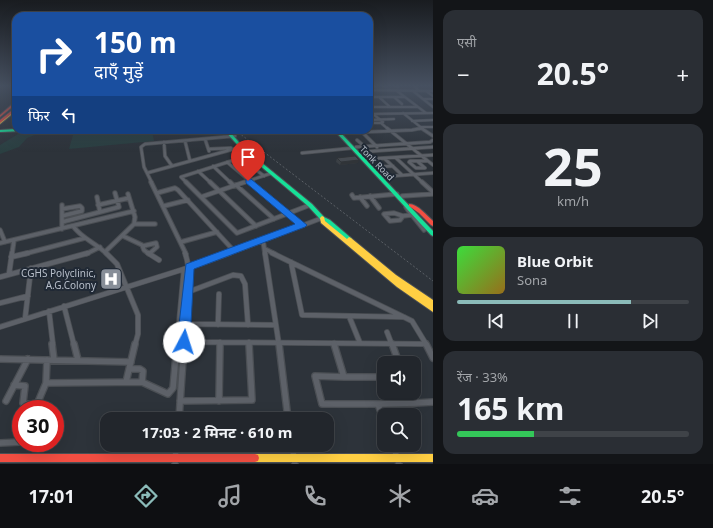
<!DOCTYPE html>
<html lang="hi">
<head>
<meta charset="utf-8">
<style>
	:root { --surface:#22262c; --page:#2a2e34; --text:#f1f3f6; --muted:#a2a5a9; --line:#3f4348; --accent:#8bbbb9 }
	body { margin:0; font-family:"Noto Sans","Noto Sans Devanagari",sans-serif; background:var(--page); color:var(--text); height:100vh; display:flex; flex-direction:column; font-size:15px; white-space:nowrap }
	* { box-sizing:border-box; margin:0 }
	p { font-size:13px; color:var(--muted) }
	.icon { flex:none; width:22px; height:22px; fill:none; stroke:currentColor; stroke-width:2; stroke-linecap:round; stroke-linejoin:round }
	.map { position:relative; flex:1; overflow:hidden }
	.panel { display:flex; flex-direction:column; gap:10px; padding:10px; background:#131518; width:280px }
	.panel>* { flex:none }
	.hud { position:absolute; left:12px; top:12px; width:361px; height:122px; border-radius:12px; box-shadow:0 4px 16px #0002,0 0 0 1px var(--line); background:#1a4fa0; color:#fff; overflow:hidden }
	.controls { position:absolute; left:377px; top:356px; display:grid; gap:8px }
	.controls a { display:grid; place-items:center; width:44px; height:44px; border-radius:8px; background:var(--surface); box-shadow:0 4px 16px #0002,0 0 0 1px var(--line); font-size:20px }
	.speed { position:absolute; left:12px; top:400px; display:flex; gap:8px; font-size:20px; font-weight:700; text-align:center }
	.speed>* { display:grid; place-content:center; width:52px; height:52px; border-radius:50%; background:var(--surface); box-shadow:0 4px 16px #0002,0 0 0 1px var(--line); line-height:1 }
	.speed .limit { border:6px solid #d22; background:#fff; color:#111 }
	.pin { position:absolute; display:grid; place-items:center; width:34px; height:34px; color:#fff; margin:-41px -17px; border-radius:50% 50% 50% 0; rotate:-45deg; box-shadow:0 0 4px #0007 }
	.pin .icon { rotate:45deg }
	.me { position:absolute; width:44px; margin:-22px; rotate:5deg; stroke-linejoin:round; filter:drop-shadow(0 0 3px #0008) }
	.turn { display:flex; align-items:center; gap:14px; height:84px; padding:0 16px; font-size:18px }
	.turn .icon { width:52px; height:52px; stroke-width:2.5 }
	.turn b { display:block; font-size:28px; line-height:34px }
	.then { display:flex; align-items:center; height:38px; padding:0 16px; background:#0003; gap:8px; font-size:15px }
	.big { font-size:30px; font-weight:700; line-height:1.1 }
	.panel .widget { flex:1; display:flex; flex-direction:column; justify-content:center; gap:6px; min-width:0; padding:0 14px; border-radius:12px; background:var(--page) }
	.panel .dial { align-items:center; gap:0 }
	.dial b { font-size:52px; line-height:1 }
	.song { display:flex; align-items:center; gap:12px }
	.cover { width:48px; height:48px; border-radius:6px; background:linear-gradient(135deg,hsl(120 70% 55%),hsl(40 70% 35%)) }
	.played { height:4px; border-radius:2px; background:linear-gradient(90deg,var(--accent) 75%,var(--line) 75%) }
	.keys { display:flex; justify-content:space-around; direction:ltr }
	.heat { display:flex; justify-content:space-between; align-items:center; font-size:22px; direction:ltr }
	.charge { height:6px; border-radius:3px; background:linear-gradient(90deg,#34c759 33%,var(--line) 0) }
	.trip { position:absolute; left:100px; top:412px; width:234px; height:40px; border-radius:12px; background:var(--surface); box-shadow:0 4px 16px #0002,0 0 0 1px var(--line); font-weight:700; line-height:40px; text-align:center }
	.menu { display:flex; height:64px; justify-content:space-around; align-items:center; background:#0e0f12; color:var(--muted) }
	.menu .icon { width:28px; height:28px }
	.menu .current { color:var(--accent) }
	.menu b { font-size:18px; color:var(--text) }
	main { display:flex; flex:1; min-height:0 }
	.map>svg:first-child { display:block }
	.green { fill:#2a3f41 }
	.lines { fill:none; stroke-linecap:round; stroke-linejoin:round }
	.street-far4-casing { stroke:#4b4f54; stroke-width:3 }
	.street-far3-casing { stroke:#4b4f54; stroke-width:4 }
	.street-far2-casing { stroke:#4b4f54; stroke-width:5.5 }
	.street-far1-casing { stroke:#4b4f54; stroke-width:6 }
	.street-casing { stroke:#4b4f54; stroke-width:8 }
	.fast-casing { stroke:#4b4f54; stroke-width:2 }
	.slow-casing { stroke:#4b4f54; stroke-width:2 }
	.jam-casing { stroke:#4b4f54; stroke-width:2 }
	.street-far4 { stroke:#5d6168; stroke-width:2 }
	.street-far3 { stroke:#5d6168; stroke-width:2.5 }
	.street-far2 { stroke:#5d6168; stroke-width:3.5 }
	.street-far1 { stroke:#5d6168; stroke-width:4.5 }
	.street { stroke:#5d6168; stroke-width:5.5 }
	.fast { fill:#16e098; fill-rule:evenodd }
	.slow { fill:#ffcf43; fill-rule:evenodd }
	.jam { fill:#f24e42; fill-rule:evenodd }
	.rail { stroke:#5b6066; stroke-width:1; stroke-dasharray:2 2; stroke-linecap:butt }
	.wall { fill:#3b4045 }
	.shaded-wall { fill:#303438 }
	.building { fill:#454a50; stroke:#303438 }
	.route { fill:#1a73e8; stroke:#114b97 }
	.labels { text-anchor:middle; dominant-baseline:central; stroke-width:4; stroke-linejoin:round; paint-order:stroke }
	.far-street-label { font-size:9px; fill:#b8bfca; stroke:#202935 }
	.poi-label { font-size:10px; fill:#b8bfca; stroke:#202935; text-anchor:end }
</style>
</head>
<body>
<main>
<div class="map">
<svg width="433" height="464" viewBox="0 0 433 464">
	<rect width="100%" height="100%" fill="#2d333a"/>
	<path class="green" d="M45 130 43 132 27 138 19 147 0 154V145L23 131Z
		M101 130H152L154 141 69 149 73 135 95 133Z"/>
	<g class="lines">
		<g class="street-far4-casing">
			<path id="street-far4" d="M374 86 376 87
				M384 86 386 87
				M396 86 398 87
				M414 86 419 91
				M369 90 433 91
				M397 91 426 113
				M413 91 433 107
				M426 91 433 96
				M369 97H404
				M379 97 390 107
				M394 97 402 104
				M424 99H433
				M369 107H418
				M403 113 423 129
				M369 114 433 113
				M373 114 383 122 381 123 388 129
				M369 120 394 119
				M412 121 433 120
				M369 123H381
				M420 127H433
				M419 129 422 128"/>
		</g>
		<g class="street-far3-casing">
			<path id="street-far3" d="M387 128 433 165
				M421 128 433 136
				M343 133 412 130 422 128
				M363 133 377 147
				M205 139 209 151
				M357 140 364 146
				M185 141 190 161
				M164 142 165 156 172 166
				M356 147 430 142 433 140
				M209 149 231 148
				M360 152 433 147
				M302 153 353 148
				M241 158 264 176
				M384 158 402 175
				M396 158 423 183
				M367 159 433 155
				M410 161H417L425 168H416L409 162Z
				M417 161H428
				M227 162 252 183
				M213 166 231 183
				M375 167 393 166
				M198 171 211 183
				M147 173 241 147
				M380 177 433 173
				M152 183 144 167 141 147 145 144 235 136
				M187 183 181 177 250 155
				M242 183 272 173"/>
		</g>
		<g class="street-far2-casing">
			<path id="street-far2" d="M151 182 186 254
				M186 182 237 233 310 205
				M210 182 256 226
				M230 182 234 186
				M251 182 302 225
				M422 182 433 192
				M236 185 274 219
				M157 193 175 188 178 190 234 251
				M128 194 135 217 134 224
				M352 195 354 198 397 194
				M370 196 379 208
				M402 196 433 194
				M97 197 100 212
				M201 197 245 182
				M360 197 367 206
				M62 205V229
				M98 205 129 198
				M164 206 188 200
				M407 206 406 207 408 210 424 230
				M62 209 80 206 82 208V211L62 216
				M394 213 403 216 400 220 390 221 384 214Z
				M403 216 411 215
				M62 222 119 207 115 193
				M73 226C81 238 96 243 107 254
				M0 230 5 242
				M123 236 142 245 144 250 149 254
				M263 240 265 254
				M181 242 217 232
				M0 243 134 211
				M143 246 156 243 157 247 150 253
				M265 249 275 254
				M105 252 134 224H155
				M12 254 14 240
				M24 254 85 238
				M86 254 100 247
				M227 254 322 218"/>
		</g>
		<g class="street-far1-casing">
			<path id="street-far1" d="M106 253 117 264 138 315V334L135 345
				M148 253 159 260
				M265 253 279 345
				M272 253 412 321 426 344
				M11 257 28 253
				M291 262 302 315 404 317
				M9 274 12 253
				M0 277 88 253
				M188 292 233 275 241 276 245 284 248 325
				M0 303 28 296
				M64 306 74 345
				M49 311 53 345
				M349 316 360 343
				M25 319 31 268
				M186 324 276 325
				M218 325 219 294
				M0 327 200 264 230 253
				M387 332 392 345
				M184 342 426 344 427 345
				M249 342V345
				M334 343 335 345
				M177 345 184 269
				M184 345C186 319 194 277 185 253
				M220 345V342"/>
		</g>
		<g class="street-casing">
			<path id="street" d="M52 344 54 360
				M74 344 78 360
				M279 344 288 419
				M334 344 344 377 315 376 322 404H378
				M392 344 399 363
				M426 344 433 358
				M0 359 131 362
				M130 369H140L143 371 142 382
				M344 377H384
				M126 382 135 344
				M46 383 47 360
				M14 385 25 386 23 403 36 406
				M6 401 28 359
				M180 401 252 400 249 344
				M219 401 220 344
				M416 403 433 402
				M35 409 46 383 142 382 168 394 173 388 177 344
				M179 419 184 344
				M384 421 378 404 416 403 412 393
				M0 443 21 442
				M292 445 295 464
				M393 445 399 464
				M175 464 176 445"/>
		</g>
		<g class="fast-casing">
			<path id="fast" d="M16 129V130H25L23 131 0 132V130Z
				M224 130H228L246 150 312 204 324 217 330 220 351 238 352 239 351 240H347L326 222 320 219 308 206 244 152Z
				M334 130H338L433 231V236L431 235Z"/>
		</g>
		<g class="slow-casing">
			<path id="slow" d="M15 109H16V111L0 124V121Z
				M322 216 324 217 325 221 347 239 349 237 351 238 396 275 433 300V312L397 287 321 223 320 218Z
				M255 454H433V462H255L252 461 251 458 252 455Z"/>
		</g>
		<g class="jam-casing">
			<path id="jam" d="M15 102H16V104L0 117V115Z
				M15 108H16V110L0 123V120Z
				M409 204C418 204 427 216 433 221V226L431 225 419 213 409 206Z
				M0 454H255L258 455 259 458 258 461 255 462H0Z"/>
		</g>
		<use href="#street-far4" class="street-far4"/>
		<use href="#street-far3" class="street-far3"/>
		<use href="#street-far2" class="street-far2"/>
		<use href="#street-far1" class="street-far1"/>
		<use href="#street" class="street"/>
		<use href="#fast" class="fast"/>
		<use href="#slow" class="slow"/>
		<use href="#jam" class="jam"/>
		<path class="rail" d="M235 130 433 281"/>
	</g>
	<path class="wall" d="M337 158 358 163 340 165 336 162Z"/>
	<path class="shaded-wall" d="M359 160 358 163 340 165 341 162Z"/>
	<path class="building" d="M355 156 359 160 341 162 337 158Z"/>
	<linearGradient id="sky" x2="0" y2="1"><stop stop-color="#191c20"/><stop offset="0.57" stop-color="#465060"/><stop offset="1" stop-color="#465060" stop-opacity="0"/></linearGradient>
	<rect width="433" height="151" fill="url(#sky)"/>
	<path class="route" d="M246 179H251L307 225 305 227 194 269 190 342 188 346 184 348 179 346 177 342 186 264 295 224 246 183Z"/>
	<defs>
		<g id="hospital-square" transform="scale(1.15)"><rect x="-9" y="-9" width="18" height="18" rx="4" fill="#878e98" stroke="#202935"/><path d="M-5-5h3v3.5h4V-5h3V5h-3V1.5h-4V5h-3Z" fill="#fff"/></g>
	</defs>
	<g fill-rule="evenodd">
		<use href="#hospital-square" x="111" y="279"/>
	</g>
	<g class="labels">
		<g class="far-street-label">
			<text transform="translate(377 163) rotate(46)">Tonk Road</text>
		</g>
		<g class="poi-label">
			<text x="96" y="273">CGHS Polyclinic,<tspan x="96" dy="12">A.G.Colony</tspan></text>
		</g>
	</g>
</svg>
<div class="controls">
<a><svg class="icon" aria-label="sound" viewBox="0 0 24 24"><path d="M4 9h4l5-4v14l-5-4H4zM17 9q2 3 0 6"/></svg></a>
<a><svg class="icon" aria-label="search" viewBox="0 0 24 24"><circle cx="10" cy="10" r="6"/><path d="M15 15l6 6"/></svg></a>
</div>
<div class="speed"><div class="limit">30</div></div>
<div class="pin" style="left:248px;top:181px;background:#d93025"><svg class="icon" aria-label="arrive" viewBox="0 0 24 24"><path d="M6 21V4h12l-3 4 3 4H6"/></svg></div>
<svg class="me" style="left:184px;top:342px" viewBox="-20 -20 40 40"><circle r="19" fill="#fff"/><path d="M0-13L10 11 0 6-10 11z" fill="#1a73e8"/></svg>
<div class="trip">17:03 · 2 मिनट · 610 m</div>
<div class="hud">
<div class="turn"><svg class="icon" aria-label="right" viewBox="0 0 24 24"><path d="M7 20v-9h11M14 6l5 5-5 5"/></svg><div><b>150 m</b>दाएँ मुड़ें</div></div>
<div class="then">फिर<svg class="icon" aria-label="left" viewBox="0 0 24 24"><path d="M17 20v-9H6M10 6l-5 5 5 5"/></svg></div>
</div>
</div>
<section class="panel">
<div class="widget"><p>एसी</p>
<div class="heat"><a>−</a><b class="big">20.5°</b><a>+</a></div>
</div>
<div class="widget dial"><b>25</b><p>km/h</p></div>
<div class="widget">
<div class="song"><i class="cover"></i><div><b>Blue Orbit</b><p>Sona</p></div></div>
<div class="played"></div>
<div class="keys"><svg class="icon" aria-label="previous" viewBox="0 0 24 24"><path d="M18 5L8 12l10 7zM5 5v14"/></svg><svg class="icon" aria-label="pause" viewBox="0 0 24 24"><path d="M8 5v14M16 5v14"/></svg><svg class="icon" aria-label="next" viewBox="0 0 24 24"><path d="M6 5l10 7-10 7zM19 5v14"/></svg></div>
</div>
<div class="widget"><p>रेंज · 33%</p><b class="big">165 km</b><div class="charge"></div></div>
</section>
</main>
<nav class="menu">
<b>17:01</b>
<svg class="icon current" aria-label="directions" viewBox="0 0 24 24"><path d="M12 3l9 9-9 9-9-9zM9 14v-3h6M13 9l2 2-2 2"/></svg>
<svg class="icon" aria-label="music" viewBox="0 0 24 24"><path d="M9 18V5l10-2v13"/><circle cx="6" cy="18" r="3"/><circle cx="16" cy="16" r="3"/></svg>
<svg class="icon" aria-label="phone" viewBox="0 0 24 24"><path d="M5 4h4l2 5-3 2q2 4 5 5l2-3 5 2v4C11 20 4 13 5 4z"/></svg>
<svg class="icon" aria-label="climate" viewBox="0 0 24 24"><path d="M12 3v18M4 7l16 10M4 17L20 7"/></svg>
<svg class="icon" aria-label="car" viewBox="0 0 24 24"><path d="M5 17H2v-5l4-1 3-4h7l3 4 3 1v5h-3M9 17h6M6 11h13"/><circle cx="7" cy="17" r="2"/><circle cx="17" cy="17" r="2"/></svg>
<svg class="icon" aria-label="filters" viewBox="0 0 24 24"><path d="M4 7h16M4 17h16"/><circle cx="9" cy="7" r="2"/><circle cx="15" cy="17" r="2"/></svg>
<b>20.5°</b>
</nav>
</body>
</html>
